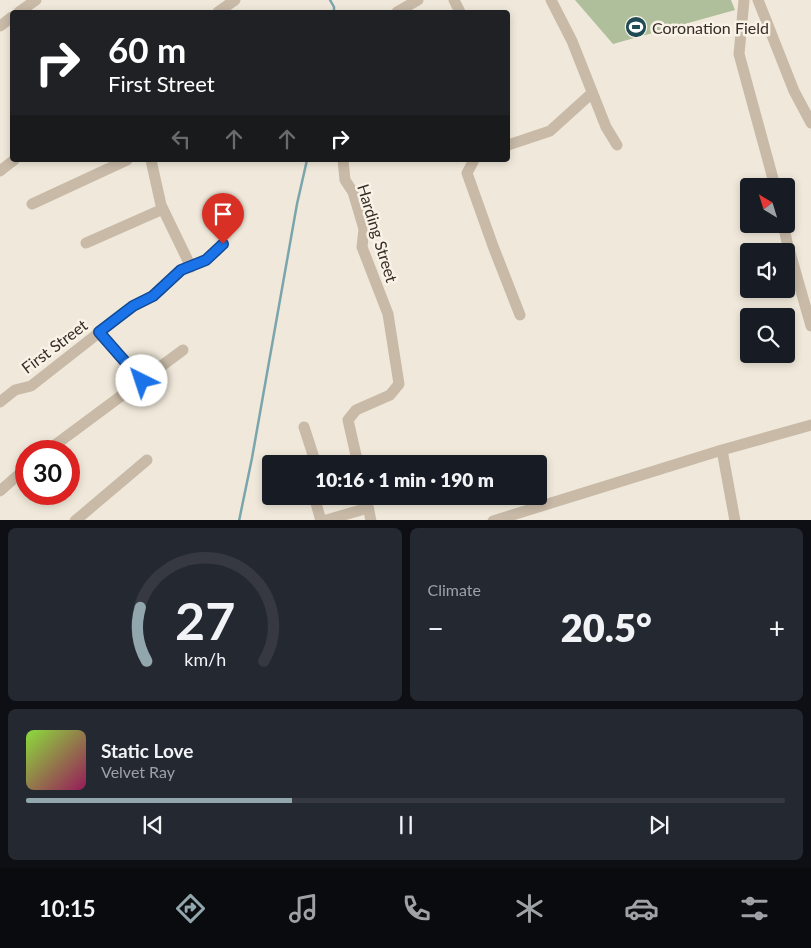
<!DOCTYPE html>
<html lang="en">
<head>
<meta charset="utf-8">
<style>
	:root { --surface:#171b24; --page:#242831; --text:#f1f3f6; --muted:#9ea1a6; --line:#363941; --accent:#92a7ad }
	body { margin:0; font-family:Lato,sans-serif; background:var(--page); color:var(--text); height:100vh; display:flex; flex-direction:column; font-size:19px; white-space:nowrap }
	* { box-sizing:border-box; margin:0 }
	p { font-size:16px; color:var(--muted) }
	.icon { flex:none; width:28px; height:28px; fill:none; stroke:currentColor; stroke-width:2; stroke-linecap:round; stroke-linejoin:round }
	.map { position:relative; height:520px; overflow:hidden }
	.sheet { display:flex; flex-direction:column; gap:8px; padding:8px; background:#0d0f14; flex:1 }
	.sheet>* { flex:none }
	.guide { position:absolute; left:10px; top:10px; width:500px; height:152px; border-radius:5px; box-shadow:0 2px 8px #0003; background:#202124; color:#fff; overflow:hidden }
	.needle { width:32px; rotate:322deg }
	.buttons { position:absolute; left:740px; top:178px; display:grid; gap:10px }
	.buttons a { display:grid; place-items:center; width:55px; height:55px; border-radius:5px; background:var(--surface); box-shadow:0 2px 8px #0003; font-size:25px }
	.speed { position:absolute; left:15px; top:440px; display:flex; gap:10px; font-size:25px; font-weight:700; text-align:center }
	.speed>* { display:grid; place-content:center; width:65px; height:65px; border-radius:50%; background:var(--surface); box-shadow:0 2px 8px #0003; line-height:1 }
	.speed .limit { border:8px solid #d22; background:#fff; color:#111 }
	.pin { position:absolute; display:grid; place-items:center; width:42px; height:42px; color:#fff; margin:-51px -21px; border-radius:50% 50% 50% 0; rotate:-45deg; box-shadow:0 0 5px #0007 }
	.pin .icon { rotate:45deg }
	.me { position:absolute; width:55px; margin:-28px; rotate:319deg; stroke-linejoin:round; filter:drop-shadow(0 0 4px #0008) }
	.turn { display:flex; align-items:center; gap:18px; height:105px; padding:0 15px; font-size:22px }
	.turn .icon { width:65px; height:65px; stroke-width:2.5 }
	.turn b { display:block; font-size:35px; line-height:42px }
	.lanes { display:flex; align-items:center; height:48px; padding:0 15px; background:#0003; justify-content:center; gap:25px; direction:ltr }
	.lanes .off { opacity:.35 }
	.big { font-size:38px; font-weight:800; line-height:1.1 }
	.sheet .card { flex:1; display:flex; flex-direction:column; justify-content:center; gap:8px; min-width:0; padding:0 18px; border-radius:8px; background:var(--page) }
	.sheet .dial { align-items:center; gap:0 }
	.dial svg { height:130px; overflow:visible; fill:none; stroke:var(--line); stroke-width:7; stroke-linecap:round; text-anchor:middle }
	.dial text { fill:var(--text); stroke:none }
	.song { display:flex; align-items:center; gap:15px }
	.cover { width:60px; height:60px; border-radius:8px; background:linear-gradient(135deg,hsl(90 70% 55%),hsl(330 70% 35%)) }
	.played { height:5px; border-radius:2px; background:linear-gradient(90deg,var(--accent) 35%,var(--line) 35%) }
	.keys { display:flex; justify-content:space-around; direction:ltr }
	.heat { display:flex; justify-content:space-between; align-items:center; font-size:28px; direction:ltr }
	.sheet .tiles { flex:1; display:grid; gap:8px; grid-template-columns:1fr 1fr }
	.card:last-child { grid-column:span 2 }
	.trip { position:absolute; left:262px; top:455px; width:285px; height:50px; border-radius:5px; background:var(--surface); box-shadow:0 2px 8px #0003; font-weight:800; line-height:50px; text-align:center }
	.tab-bar { display:flex; height:80px; justify-content:space-around; align-items:center; background:#090b0e; color:var(--muted) }
	.tab-bar .icon { width:35px; height:35px }
	.tab-bar .active { color:var(--accent) }
	.tab-bar b { font-size:22px; color:var(--text) }
	.map>svg:first-child { display:block }
	.green { fill:#afbf9b }
	.lines { fill:none; stroke-linecap:round; stroke-linejoin:round }
	.stream { stroke:#7ba5ac; stroke-width:2.5 }
	.minor { stroke:#c8baa7; stroke-width:11 }
	.route-casing { stroke:#114b97; stroke-width:12 }
	.route { stroke:#1a73e8; stroke-width:9 }
	.labels { text-anchor:middle; dominant-baseline:central; stroke-width:5; stroke-linejoin:round; paint-order:stroke }
	.poi-label { font-size:16px; fill:#352d27; stroke:#f8f2e7; text-anchor:start }
	.street-label { font-size:16px; fill:#352d27; stroke:#f8f2e7 }
</style>
</head>
<body>
<div class="map">
<svg width="811" height="521" viewBox="0 0 811 521">
	<rect width="100%" height="100%" fill="#f0e9db"/>
	<path class="green" d="M575 0H731L735 10 613 44Z"/>
	<g class="lines">
		<path class="stream" d="M330 0 334 7V12
			M239 521 252 458 297 204 307 160"/>
		<path class="minor" d="M454 0 460 12
			M551 0 572 41 606 127 617 145
			M744 0 739 54 775 186
			M758 0 794 91 811 123
			M19 12 36 0
			M218 12 235 0
			M397 12 418 0
			M0 26 12 17
			M508 145 550 131 592 93
			M151 160 161 205 191 267
			M343 160 345 180 353 192 364 229 362 247 388 314 399 384 390 395 356 410 348 420 358 464
			M474 160 467 173 493 246 520 315
			M0 171 14 160
			M32 204 127 160
			M783 224 787 242 811 326
			M86 243 163 209
			M99 332 141 381
			M0 402 15 390 31 386 133 306 153 296 181 270 205 260 223 244
			M304 427 316 464
			M722 450 735 521
			M47 451 183 350
			M0 491 26 468
			M314 496 321 521
			M366 496 371 521
			M75 521 147 460
			M323 521 368 508
			M493 521 722 450 811 425"/>
	</g>
	<g class="lines">
		<g class="route-casing">
			<path id="route" d="M142 381 99 332 133 306 153 296 181 270 206 260 223 244"/>
		</g>
		<use href="#route" class="route"/>
	</g>
	<defs>
		<g id="stadium-disc" transform="scale(1.125)"><circle r="9.5" fill="#1f4b54" stroke="#f8f2e7"/><path d="M0-5a6.5 5 0 1 0 0 10a6.5 5 0 1 0 0-10ZM-3.5-1.8h7v3.6h-7Z" fill="#fff"/></g>
	</defs>
	<g fill-rule="evenodd">
		<use href="#stadium-disc" x="636" y="27"/>
	</g>
	<g class="labels">
		<g class="poi-label">
			<text x="652" y="27">Coronation Field</text>
		</g>
		<g class="street-label">
			<text transform="translate(378 233) rotate(73)">Harding Street</text>
			<text transform="translate(54 346) rotate(-37)">First Street</text>
		</g>
	</g>
</svg>
<div class="buttons">
<a><svg class="needle" viewBox="-14 -14 28 28"><path d="M0-13l5 13h-10z" fill="#e53935"/><path d="M0 13l5-13h-10z" fill="#9ea1a6"/></svg></a>
<a><svg class="icon" aria-label="sound" viewBox="0 0 24 24"><path d="M4 9h4l5-4v14l-5-4H4zM17 9q2 3 0 6"/></svg></a>
<a><svg class="icon" aria-label="search" viewBox="0 0 24 24"><circle cx="10" cy="10" r="6"/><path d="M15 15l6 6"/></svg></a>
</div>
<div class="speed"><div class="limit">30</div></div>
<div class="pin" style="left:223px;top:244px;background:#d93025"><svg class="icon" aria-label="arrive" viewBox="0 0 24 24"><path d="M6 21V4h12l-3 4 3 4H6"/></svg></div>
<svg class="me" style="left:142px;top:381px" viewBox="-20 -20 40 40"><circle r="19" fill="#fff"/><path d="M0-13L10 11 0 6-10 11z" fill="#1a73e8"/></svg>
<div class="trip">10:16 · 1 min · 190 m</div>
<div class="guide">
<div class="turn"><svg class="icon" aria-label="right" viewBox="0 0 24 24"><path d="M7 20v-9h11M14 6l5 5-5 5"/></svg><div><b>60 m</b>First Street</div></div>
<div class="lanes"><svg class="icon off" aria-label="left" viewBox="0 0 24 24"><path d="M17 20v-9H6M10 6l-5 5 5 5"/></svg><svg class="icon off" aria-label="ahead" viewBox="0 0 24 24"><path d="M12 20V5M6 11l6-6 6 6"/></svg><svg class="icon off" aria-label="ahead" viewBox="0 0 24 24"><path d="M12 20V5M6 11l6-6 6 6"/></svg><svg class="icon" aria-label="right" viewBox="0 0 24 24"><path d="M7 20v-9h11M14 6l5 5-5 5"/></svg></div>
</div>
</div>
<section class="sheet">
<div class="tiles">
<div class="card dial"><svg viewBox="0 0 100 80">
<path d="M14 69A42 42 0 1 1 86 69"/>
<path d="M14 69A42 42 0 0 1 10 36" stroke="#92a7ad"/>
<text x="50" y="56" font-size="32" font-weight="700">27</text>
<text x="50" y="72" font-size="11">km/h</text>
</svg></div>
<div class="card"><p>Climate</p>
<div class="heat"><a>−</a><b class="big">20.5°</b><a>+</a></div>
</div>
<div class="card">
<div class="song"><i class="cover"></i><div><b>Static Love</b><p>Velvet Ray</p></div></div>
<div class="played"></div>
<div class="keys"><svg class="icon" aria-label="previous" viewBox="0 0 24 24"><path d="M18 5L8 12l10 7zM5 5v14"/></svg><svg class="icon" aria-label="pause" viewBox="0 0 24 24"><path d="M8 5v14M16 5v14"/></svg><svg class="icon" aria-label="next" viewBox="0 0 24 24"><path d="M6 5l10 7-10 7zM19 5v14"/></svg></div>
</div>
</div>
</section>
<nav class="tab-bar">
<b>10:15</b>
<svg class="icon active" aria-label="directions" viewBox="0 0 24 24"><path d="M12 3l9 9-9 9-9-9zM9 14v-3h6M13 9l2 2-2 2"/></svg>
<svg class="icon" aria-label="music" viewBox="0 0 24 24"><path d="M9 18V5l10-2v13"/><circle cx="6" cy="18" r="3"/><circle cx="16" cy="16" r="3"/></svg>
<svg class="icon" aria-label="phone" viewBox="0 0 24 24"><path d="M5 4h4l2 5-3 2q2 4 5 5l2-3 5 2v4C11 20 4 13 5 4z"/></svg>
<svg class="icon" aria-label="climate" viewBox="0 0 24 24"><path d="M12 3v18M4 7l16 10M4 17L20 7"/></svg>
<svg class="icon" aria-label="car" viewBox="0 0 24 24"><path d="M5 17H2v-5l4-1 3-4h7l3 4 3 1v5h-3M9 17h6M6 11h13"/><circle cx="7" cy="17" r="2"/><circle cx="17" cy="17" r="2"/></svg>
<svg class="icon" aria-label="filters" viewBox="0 0 24 24"><path d="M4 7h16M4 17h16"/><circle cx="9" cy="7" r="2"/><circle cx="15" cy="17" r="2"/></svg>
</nav>
</body>
</html>
